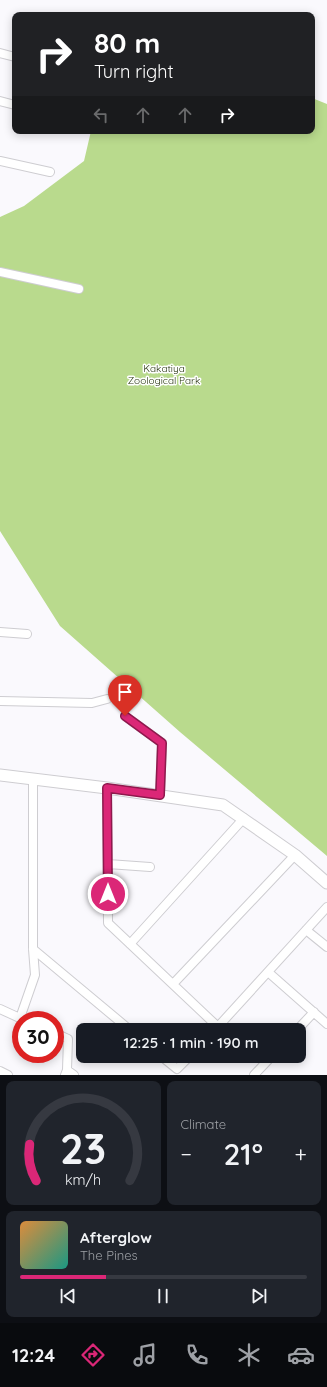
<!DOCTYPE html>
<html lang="en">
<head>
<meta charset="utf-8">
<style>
	:root { --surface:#171b24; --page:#20242c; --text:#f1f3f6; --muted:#9ea1a6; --line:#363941; --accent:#db2777 }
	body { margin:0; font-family:Quicksand,sans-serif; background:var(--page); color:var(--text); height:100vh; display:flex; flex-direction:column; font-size:15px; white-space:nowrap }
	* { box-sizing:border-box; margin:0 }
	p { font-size:13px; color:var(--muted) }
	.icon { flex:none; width:22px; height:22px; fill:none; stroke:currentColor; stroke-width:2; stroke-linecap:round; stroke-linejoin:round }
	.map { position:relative; height:1075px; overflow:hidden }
	.side { display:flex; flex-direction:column; gap:6px; padding:6px; background:#0d0f14; flex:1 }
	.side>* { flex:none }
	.hud { position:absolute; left:12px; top:12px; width:303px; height:122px; border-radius:8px; box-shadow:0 2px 10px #0003; background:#202124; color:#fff; overflow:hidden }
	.speed { position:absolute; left:12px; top:1011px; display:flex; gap:8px; font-size:20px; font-weight:700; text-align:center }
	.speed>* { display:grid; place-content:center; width:52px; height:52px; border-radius:50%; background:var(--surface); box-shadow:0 2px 10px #0003; line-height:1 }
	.speed .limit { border:6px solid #d22; background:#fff; color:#111 }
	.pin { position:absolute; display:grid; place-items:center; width:34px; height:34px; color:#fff; margin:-41px -17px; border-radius:50% 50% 50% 0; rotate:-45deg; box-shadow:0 0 4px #0007 }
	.pin .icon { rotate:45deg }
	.me { position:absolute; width:44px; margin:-22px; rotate:0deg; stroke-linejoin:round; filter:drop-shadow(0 0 3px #0008) }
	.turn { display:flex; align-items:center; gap:14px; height:84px; padding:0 16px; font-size:18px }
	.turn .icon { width:52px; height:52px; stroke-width:2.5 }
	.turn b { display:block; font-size:28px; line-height:34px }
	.lanes { display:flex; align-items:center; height:38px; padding:0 16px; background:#0003; justify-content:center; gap:20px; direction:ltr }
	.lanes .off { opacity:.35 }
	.big { font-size:30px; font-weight:600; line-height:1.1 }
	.side .card { flex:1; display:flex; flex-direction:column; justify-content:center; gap:6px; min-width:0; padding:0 14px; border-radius:8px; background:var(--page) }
	.side .dial { align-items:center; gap:0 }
	.dial svg { height:104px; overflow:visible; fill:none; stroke:var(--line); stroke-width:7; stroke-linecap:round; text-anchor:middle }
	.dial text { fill:var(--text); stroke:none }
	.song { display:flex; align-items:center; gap:12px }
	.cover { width:48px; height:48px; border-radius:6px; background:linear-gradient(135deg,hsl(30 70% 55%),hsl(170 70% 35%)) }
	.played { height:4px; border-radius:2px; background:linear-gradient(90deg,var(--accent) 30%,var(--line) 30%) }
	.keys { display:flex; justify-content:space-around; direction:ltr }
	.heat { display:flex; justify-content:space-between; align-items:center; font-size:22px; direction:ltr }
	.side .tiles { flex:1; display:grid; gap:6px; grid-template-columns:1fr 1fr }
	.card:last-child { grid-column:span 2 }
	.trip { position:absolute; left:76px; top:1023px; width:230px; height:40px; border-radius:8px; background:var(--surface); box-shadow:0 2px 10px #0003; font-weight:600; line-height:40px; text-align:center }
	.menu { display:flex; height:64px; justify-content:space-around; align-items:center; background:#090b0e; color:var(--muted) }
	.menu .icon { width:28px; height:28px }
	.menu .active { color:var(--accent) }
	.menu b { font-size:18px; color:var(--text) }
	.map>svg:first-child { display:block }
	.green { fill:#b9da8d }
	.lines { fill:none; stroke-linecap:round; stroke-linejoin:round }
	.street-casing { stroke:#cecdd1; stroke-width:10 }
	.secondary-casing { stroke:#cecdd1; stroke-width:13 }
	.street { stroke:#fff; stroke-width:8 }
	.secondary { stroke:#fff; stroke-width:11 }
	.route-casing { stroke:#8e194d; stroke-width:10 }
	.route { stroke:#db2777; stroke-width:7 }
	.labels { text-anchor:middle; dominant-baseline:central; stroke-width:3; stroke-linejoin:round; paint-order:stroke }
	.park-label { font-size:10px; fill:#273510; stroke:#fff }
</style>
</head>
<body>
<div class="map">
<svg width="327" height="1075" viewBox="0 0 327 1075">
	<rect width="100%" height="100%" fill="#faf9fd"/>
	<path class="green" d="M312 98 327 104V856L180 732 60 626 0 531V217L24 206 84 161 91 131H312Z"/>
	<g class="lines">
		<g class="street-casing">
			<path id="street" d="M0 53 15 57
				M0 101 15 105
				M0 161 50 172
				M0 272 79 289
				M0 632 27 634
				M0 701 92 703 107 699
				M125 716 162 743 160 795
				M107 788 108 923 218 1027
				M108 864 150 867
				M306 930 327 947
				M130 944 244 818
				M33 949 130 1030
				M268 972 327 1024
				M173 984 295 855
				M0 1009 24 1020
				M20 1018 35 975 33 949V779
				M215 1030 327 907
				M297 1030 314 1012
				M55 1033 68 1039 67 1070 65 1075
				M161 1056 177 1069 190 1056
				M67 1070 74 1075
				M0 1071 8 1075
				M254 1075 272 1056"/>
		</g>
		<g class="secondary-casing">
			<path id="secondary" d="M0 775 107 788 223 805 295 855 327 883"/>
		</g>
		<use href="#street" class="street"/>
		<use href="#secondary" class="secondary"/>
	</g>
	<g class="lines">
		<g class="route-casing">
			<path id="route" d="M108 894 107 788 160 795 162 743 125 716"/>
		</g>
		<use href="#route" class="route"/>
	</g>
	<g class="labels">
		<g class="park-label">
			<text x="164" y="368">Kakatiya<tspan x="164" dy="12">Zoological Park</tspan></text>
		</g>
	</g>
</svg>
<div class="speed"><div class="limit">30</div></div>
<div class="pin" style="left:125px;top:716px;background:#d93025"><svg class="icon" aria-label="arrive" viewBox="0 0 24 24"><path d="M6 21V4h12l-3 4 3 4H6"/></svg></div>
<svg class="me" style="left:108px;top:894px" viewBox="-20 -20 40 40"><circle r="17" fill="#db2777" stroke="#fff" stroke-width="3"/><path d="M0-11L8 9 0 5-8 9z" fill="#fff"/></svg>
<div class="trip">12:25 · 1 min · 190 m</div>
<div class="hud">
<div class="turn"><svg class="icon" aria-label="right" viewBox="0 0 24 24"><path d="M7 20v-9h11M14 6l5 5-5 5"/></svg><div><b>80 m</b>Turn right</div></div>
<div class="lanes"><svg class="icon off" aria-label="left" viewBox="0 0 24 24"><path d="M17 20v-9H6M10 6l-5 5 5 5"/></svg><svg class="icon off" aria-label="ahead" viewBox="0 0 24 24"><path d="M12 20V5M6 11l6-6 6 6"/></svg><svg class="icon off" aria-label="ahead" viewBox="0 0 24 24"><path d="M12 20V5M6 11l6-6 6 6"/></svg><svg class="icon" aria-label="right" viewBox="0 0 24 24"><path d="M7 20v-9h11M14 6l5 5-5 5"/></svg></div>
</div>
</div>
<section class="side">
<div class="tiles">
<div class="card dial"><svg viewBox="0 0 100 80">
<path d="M14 69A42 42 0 1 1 86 69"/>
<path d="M14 69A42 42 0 0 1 9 41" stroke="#db2777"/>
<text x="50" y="56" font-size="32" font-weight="700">23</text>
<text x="50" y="72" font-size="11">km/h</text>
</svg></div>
<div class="card"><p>Climate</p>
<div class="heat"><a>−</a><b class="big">21°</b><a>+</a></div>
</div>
<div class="card">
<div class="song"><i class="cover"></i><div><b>Afterglow</b><p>The Pines</p></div></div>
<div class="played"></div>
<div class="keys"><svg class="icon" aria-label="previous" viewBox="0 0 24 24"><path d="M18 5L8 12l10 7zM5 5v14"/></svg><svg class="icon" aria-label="pause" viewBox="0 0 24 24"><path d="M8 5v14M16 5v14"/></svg><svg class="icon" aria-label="next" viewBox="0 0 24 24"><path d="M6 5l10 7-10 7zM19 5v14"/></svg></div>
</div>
</div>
</section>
<nav class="menu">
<b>12:24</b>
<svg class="icon active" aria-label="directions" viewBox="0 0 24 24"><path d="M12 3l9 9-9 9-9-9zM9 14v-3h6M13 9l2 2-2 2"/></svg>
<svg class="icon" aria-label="music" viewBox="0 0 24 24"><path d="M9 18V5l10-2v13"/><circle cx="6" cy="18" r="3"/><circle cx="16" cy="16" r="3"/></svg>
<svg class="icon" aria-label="phone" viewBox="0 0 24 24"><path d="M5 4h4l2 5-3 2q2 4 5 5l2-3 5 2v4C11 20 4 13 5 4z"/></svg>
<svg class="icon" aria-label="climate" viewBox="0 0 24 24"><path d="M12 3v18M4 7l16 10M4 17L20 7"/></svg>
<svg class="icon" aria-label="car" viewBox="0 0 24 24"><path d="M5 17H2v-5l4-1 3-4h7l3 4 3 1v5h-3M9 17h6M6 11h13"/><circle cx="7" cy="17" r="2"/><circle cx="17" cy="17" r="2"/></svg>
</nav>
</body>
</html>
